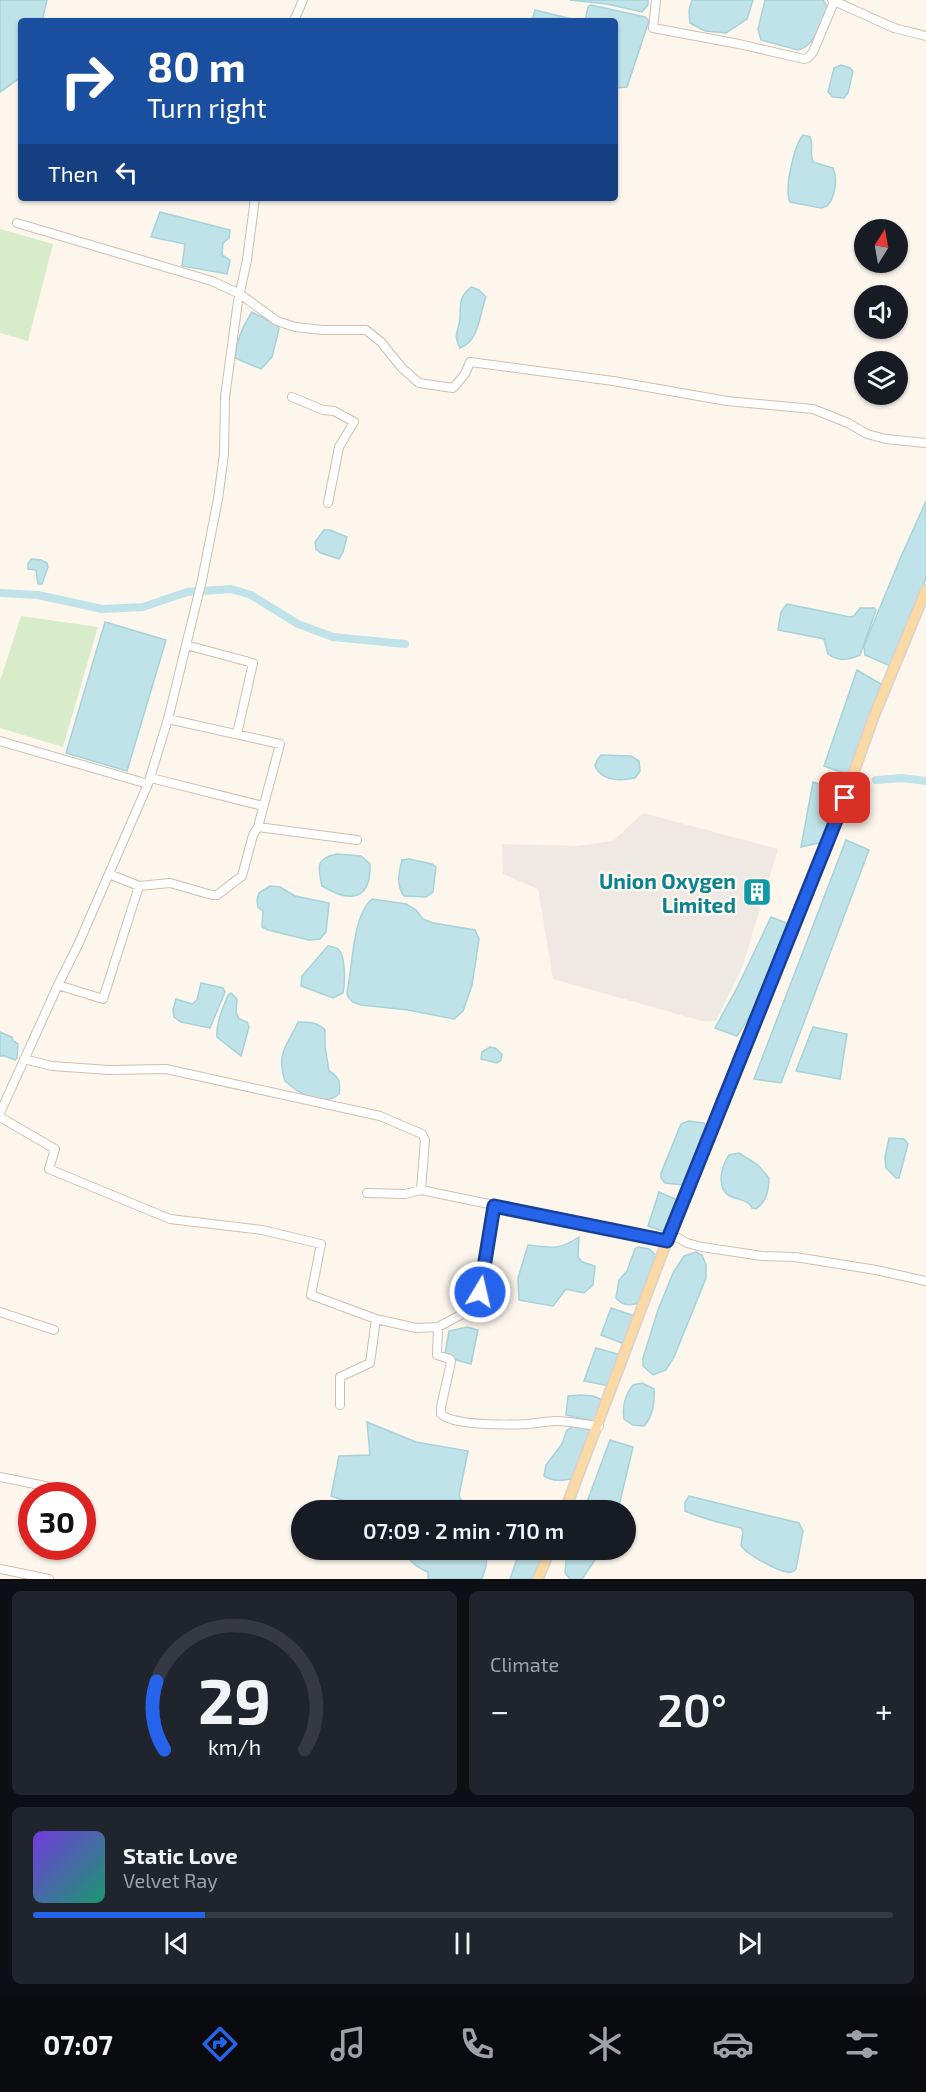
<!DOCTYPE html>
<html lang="en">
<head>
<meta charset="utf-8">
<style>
	:root { --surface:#171b24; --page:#20242c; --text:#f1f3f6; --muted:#9ea1a6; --line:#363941; --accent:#2563eb }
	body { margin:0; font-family:"Exo 2",sans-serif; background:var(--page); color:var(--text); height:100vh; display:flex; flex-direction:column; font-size:22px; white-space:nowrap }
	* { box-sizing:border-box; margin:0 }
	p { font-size:20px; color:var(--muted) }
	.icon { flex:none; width:33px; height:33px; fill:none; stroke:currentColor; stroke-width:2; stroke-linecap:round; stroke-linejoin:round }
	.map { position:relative; height:1579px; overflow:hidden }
	.drawer { display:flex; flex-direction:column; gap:12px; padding:12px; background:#0d0f14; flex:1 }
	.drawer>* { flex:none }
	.banner { position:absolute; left:18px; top:18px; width:600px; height:183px; border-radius:6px; box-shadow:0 2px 4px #0004; background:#1a4fa0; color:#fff; overflow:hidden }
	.needle { width:39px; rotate:11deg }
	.fabs { position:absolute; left:854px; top:219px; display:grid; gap:12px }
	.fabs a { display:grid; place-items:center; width:54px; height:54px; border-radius:50%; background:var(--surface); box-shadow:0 2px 4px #0004; font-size:30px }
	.speed { position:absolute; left:18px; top:1482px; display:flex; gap:12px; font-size:30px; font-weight:700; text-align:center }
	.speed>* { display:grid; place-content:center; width:78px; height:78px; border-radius:50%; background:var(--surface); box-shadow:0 2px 4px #0004; line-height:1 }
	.speed .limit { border:9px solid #d22; background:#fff; color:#111 }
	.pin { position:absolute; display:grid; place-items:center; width:51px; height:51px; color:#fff; margin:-26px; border-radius:12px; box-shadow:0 3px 9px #0006 }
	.me { position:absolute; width:66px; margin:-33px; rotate:9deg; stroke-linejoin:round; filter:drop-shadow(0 0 4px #0008) }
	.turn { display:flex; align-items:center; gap:21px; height:126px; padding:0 30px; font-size:27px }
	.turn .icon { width:78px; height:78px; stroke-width:2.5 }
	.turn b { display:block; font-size:42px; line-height:51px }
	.then { display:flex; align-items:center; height:57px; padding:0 30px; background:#0003; gap:12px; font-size:22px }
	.big { font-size:45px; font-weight:600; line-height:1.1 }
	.drawer .widget { flex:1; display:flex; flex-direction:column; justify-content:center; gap:9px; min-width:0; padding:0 21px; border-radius:9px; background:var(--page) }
	.drawer .dial { align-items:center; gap:0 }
	.dial svg { height:156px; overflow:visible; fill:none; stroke:var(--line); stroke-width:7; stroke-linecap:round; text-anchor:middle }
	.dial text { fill:var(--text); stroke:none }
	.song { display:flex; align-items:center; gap:18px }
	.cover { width:72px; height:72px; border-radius:9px; background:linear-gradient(135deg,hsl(260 70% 55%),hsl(160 70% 35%)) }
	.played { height:6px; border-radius:3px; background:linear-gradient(90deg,var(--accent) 20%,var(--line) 20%) }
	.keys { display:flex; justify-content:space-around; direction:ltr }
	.heat { display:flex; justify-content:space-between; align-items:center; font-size:33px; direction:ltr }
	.drawer .tiles { flex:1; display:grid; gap:12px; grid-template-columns:1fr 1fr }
	.widget:last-child { grid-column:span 2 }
	.trip { position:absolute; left:291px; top:1500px; width:345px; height:60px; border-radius:30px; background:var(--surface); box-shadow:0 2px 4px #0004; font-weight:600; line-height:60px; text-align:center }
	.tabs { display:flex; height:96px; justify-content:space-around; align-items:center; background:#090b0e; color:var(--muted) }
	.tabs .icon { width:42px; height:42px }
	.tabs .active { color:var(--accent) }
	.tabs b { font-size:27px; color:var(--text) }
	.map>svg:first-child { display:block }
	.industrial { fill:#efe9e4 }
	.green { fill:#d8ecc9 }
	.water { fill:#bfe3e8; stroke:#a5d3da; stroke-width:1.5 }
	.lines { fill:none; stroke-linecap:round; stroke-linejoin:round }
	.canal { stroke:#bfe3e8; stroke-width:8 }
	.minor-casing { stroke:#d1beb0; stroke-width:10 }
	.major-casing { stroke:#dad1cd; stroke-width:12 }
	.minor { stroke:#fff; stroke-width:8 }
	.major { stroke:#fbd9a5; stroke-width:9 }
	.route-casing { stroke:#184099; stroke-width:15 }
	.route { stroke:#2563eb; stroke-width:10 }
	.labels { text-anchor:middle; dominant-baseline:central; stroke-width:4.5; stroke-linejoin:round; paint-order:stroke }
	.culture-label { font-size:21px; font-weight:bold; fill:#0d838f; stroke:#fffaf3; text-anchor:end }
</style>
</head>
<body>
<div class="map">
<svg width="926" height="1579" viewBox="0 0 926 1579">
	<rect width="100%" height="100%" fill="#fdf6ec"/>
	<path class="industrial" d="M643 813 778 849 743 965 716 1021H702L553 979 538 889 503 874 502 844 576 846 613 841Z"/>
	<path class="green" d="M0 229 53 244 28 341 0 333Z
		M21 616 98 627 63 747 0 728V681Z"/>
	<path class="water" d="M0 0H47L42 21H21V77L0 92Z
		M570 0H648V5L642 12 607 4Z
		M692 0H753L747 19 726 33 705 31 690 23 689 10Z
		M765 0H823L828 8C822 23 815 46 798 50L761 40 758 29Z
		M591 5 645 17 649 21 627 87 615 88V21H585L588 7Z
		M535 10 580 21H532Z
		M841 65 850 68 853 71 848 93 844 98 833 97 828 92 834 68Z
		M803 135 810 137C814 144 809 153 813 162L833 168C838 179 835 198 827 206L821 208 790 202C784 189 794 146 803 135Z
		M160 212 230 230 229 238 223 243 222 255 230 260 227 274 182 266 185 244 151 237Z
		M471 287 479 290 486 297C479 315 480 340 460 348 453 334 458 333 460 319 461 304 458 298 471 287Z
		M252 312 277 325 279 329 272 357 261 369 235 358C237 339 242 328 252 312Z
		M926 501V578L893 666 888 665 865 655 864 646 900 559Z
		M324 530H330L347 537 343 552 339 559 321 553 316 549 315 542Z
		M31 559 41 560 47 563 48 567 42 584H38L36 570 28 569V564Z
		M787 604 850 617 854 616 860 608H874L876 610 860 655C848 660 839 662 828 654L824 639 778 630 781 612Z
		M105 622 166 640 127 771 66 753Z
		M857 670 881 684 849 775 824 766Z
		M601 755 631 756 639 761 640 771 635 778C620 781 602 782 595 766L597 760Z
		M813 782 838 791 823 842 801 847Z
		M846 840 869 850 781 1083 754 1079Z
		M337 854 361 856 370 864C371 901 350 903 322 886 318 868 315 858 337 854Z
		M409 859 432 864 436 867 433 892 426 897 404 896C396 885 399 872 402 860Z
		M270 886 280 887 295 896 329 903 326 932 320 939 309 940 268 930 262 927 263 911 258 907 257 900 259 893Z
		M372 899 406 904 416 910 423 919 433 923 475 930 479 939 472 985 463 1011 454 1019 408 1010 361 1005 353 1002 348 997 347 992C353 967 352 916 372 899Z
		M771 917 789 924C788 956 755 1008 737 1036L715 1028 738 986Z
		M328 946C330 946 337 948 338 949 346 955 345 984 343 993L333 998 301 986 302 976Z
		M201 983 223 988 225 992 210 1028 181 1022 174 1017 173 1010 176 999 192 1004 197 1000Z
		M231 993 237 999 236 1012 239 1019 247 1022 249 1027 241 1056 217 1037C216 1022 223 1008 228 995Z
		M298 1022C308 1022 318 1022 325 1030V1046L329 1071C339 1077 341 1082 339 1094 323 1108 298 1093 285 1081 276 1051 287 1047 298 1022Z
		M813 1027 847 1034 840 1079 796 1071Z
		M0 1032 12 1037 13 1041 18 1044 17 1058 15 1060 5 1056H0Z
		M490 1047 495 1048 502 1054 501 1060 497 1063 481 1059 482 1052Z
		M688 1121 704 1123 707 1130 700 1144 687 1183 683 1185 665 1183 661 1178V1173L681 1124Z
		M889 1138 904 1139 908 1144 899 1178H896L886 1168 885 1157Z
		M739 1153 758 1165 769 1178C769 1190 767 1202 756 1209L752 1208C748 1199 736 1200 728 1195 716 1186 722 1165 729 1155Z
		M659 1192 680 1201 663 1231 648 1226Z
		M579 1237 578 1257 582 1262 595 1266 593 1285 584 1293 566 1289 553 1306 519 1300 518 1278 528 1245C550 1248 560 1250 579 1237Z
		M638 1247 649 1249 658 1257 642 1301C632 1306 624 1307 616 1298L619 1280 627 1271 635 1249Z
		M696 1252 702 1255 706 1265V1278L674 1357 666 1370 653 1375 643 1366V1358L658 1310 673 1273 684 1256Z
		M611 1308 635 1316 627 1345 601 1335Z
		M467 1327 478 1330 471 1364 449 1358 445 1354 449 1331Z
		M596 1348 621 1355 609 1386 584 1381Z
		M642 1383 654 1389C655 1400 653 1417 644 1426L633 1425 624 1419C622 1406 625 1395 633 1385Z
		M581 1395 593 1396 605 1401 597 1422 566 1415 568 1396Z
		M367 1422 416 1442 468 1451 459 1495 465 1510H369L331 1496 339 1456 370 1455Z
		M574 1426 591 1430 575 1478C563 1481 554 1482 544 1476L546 1465 562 1444 567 1430Z
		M610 1440 633 1447 619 1506 616 1510H584Z
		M689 1496 799 1523 803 1531 796 1569C792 1572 792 1573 787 1572 777 1571 744 1553 741 1545L743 1532 741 1528C721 1523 703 1519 685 1511V1502Z
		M405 1550H487L486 1566 482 1579H428V1572C418 1568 408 1561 405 1550Z
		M520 1550H547L535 1579H510Z
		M567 1550H598L595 1560 582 1579H570L565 1573Z"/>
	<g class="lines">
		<path class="canal" d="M0 593 38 595 102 609 143 607 187 592 231 589 251 595 298 624 333 637 405 644
			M876 780 902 778 926 781"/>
		<g class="minor-casing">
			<path id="minor" d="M656 0 653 28 739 44 804 59 808 58 813 52 834 2
				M832 0 894 28 926 36
				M294 21 303 0
				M17 223 212 281 240 294 277 321 295 327 323 330H366L381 342 402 368 419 383 453 388 465 374 470 362 613 381 727 401 813 409 848 423 867 434 886 439 926 443
				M292 397 323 410 334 411 354 422 339 447 328 503
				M186 645 253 663 237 734
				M168 719 280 744 258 827 357 840
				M0 741 148 784
				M151 778 263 806
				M109 874 139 886 170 883 212 895H217L242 876 253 835 258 827
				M58 985 103 999 139 886
				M24 1059 52 1066 109 1070 166 1069 380 1116 422 1134 425 1140 421 1190 667 1241
				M0 1113 58 985 78 945 148 784 168 719 202 580 218 499 224 454 225 397 238 301 247 260 255 198
				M0 1117 55 1149 49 1169 170 1219 262 1230 321 1244 311 1295 376 1319 416 1328 438 1327 470 1310 480 1292 494 1206
				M367 1193 405 1194 421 1190
				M671 1234 687 1243 702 1247 762 1256 795 1257 876 1270 926 1281
				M0 1312 54 1330
				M438 1327 437 1355 450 1359 451 1362 441 1407V1414C453 1426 511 1425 528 1424 538 1423 547 1421 557 1421 571 1421 585 1425 599 1426
				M340 1405V1377L370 1363 376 1319
				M0 1477 45 1486V1496
				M0 1569 49 1579"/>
		</g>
		<g class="major-casing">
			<path id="major" d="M565 1510 667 1241 839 814 874 716 926 590
				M538 1579 550 1550"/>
		</g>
		<use href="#minor" class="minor"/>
		<use href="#major" class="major"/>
	</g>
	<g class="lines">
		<g class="route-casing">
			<path id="route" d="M480 1292 494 1206 667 1241 845 798"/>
		</g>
		<use href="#route" class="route"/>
	</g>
	<defs>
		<g id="building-square" transform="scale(1.5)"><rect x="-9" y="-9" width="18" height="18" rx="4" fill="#0f9aa8" stroke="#fffaf3"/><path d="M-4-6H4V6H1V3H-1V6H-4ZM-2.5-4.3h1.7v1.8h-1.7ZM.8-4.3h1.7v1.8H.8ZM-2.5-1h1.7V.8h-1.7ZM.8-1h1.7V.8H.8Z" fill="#fff"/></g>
	</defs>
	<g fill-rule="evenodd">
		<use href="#building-square" x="757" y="892"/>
	</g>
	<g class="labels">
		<g class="culture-label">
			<text x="736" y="880">Union Oxygen<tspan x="736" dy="24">Limited</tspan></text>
		</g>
	</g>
</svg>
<div class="fabs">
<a><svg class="needle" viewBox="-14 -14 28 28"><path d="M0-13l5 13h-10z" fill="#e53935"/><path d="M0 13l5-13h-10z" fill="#9ea1a6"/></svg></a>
<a><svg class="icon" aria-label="sound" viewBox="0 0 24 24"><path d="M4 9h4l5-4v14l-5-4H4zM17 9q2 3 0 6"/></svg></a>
<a><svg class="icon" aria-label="layers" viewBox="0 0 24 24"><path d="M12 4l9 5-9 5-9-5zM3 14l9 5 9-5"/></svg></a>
</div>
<div class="speed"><div class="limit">30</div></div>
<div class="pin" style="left:845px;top:798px;background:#d93025"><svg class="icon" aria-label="arrive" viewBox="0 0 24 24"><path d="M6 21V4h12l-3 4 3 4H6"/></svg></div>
<svg class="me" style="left:480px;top:1292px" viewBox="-20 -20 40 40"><circle r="17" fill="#2563eb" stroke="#fff" stroke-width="3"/><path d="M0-11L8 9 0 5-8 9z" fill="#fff"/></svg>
<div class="trip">07:09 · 2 min · 710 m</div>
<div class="banner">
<div class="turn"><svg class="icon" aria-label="right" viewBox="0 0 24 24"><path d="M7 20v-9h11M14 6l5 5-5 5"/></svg><div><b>80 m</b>Turn right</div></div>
<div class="then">Then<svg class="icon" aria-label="left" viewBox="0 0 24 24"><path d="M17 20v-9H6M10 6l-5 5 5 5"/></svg></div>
</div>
</div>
<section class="drawer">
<div class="tiles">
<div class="widget dial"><svg viewBox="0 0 100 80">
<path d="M14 69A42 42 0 1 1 86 69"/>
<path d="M14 69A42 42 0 0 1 10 34" stroke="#2563eb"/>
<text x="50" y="56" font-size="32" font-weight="700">29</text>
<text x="50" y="72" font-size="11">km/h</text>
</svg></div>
<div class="widget"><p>Climate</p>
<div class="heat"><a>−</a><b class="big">20°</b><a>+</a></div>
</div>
<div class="widget">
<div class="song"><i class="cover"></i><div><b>Static Love</b><p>Velvet Ray</p></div></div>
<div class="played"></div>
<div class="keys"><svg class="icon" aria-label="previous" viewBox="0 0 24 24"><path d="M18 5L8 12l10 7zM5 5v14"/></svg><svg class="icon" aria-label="pause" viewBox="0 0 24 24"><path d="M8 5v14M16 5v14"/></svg><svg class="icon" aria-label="next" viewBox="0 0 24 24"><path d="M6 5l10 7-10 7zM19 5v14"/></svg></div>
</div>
</div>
</section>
<nav class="tabs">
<b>07:07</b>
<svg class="icon active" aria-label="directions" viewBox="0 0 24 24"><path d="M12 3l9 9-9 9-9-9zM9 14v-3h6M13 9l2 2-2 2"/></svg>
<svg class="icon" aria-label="music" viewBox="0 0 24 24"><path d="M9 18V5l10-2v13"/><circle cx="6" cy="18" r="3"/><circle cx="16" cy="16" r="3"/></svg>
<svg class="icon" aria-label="phone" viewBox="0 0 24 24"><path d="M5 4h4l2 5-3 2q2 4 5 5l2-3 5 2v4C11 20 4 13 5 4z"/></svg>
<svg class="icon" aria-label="climate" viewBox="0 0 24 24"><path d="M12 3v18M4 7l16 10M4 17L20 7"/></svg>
<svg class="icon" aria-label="car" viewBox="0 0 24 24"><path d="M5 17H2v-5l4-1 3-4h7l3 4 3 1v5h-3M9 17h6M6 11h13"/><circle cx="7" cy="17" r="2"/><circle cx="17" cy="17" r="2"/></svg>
<svg class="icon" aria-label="filters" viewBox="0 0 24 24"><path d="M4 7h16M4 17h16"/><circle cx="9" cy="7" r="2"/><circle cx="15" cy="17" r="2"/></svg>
</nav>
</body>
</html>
